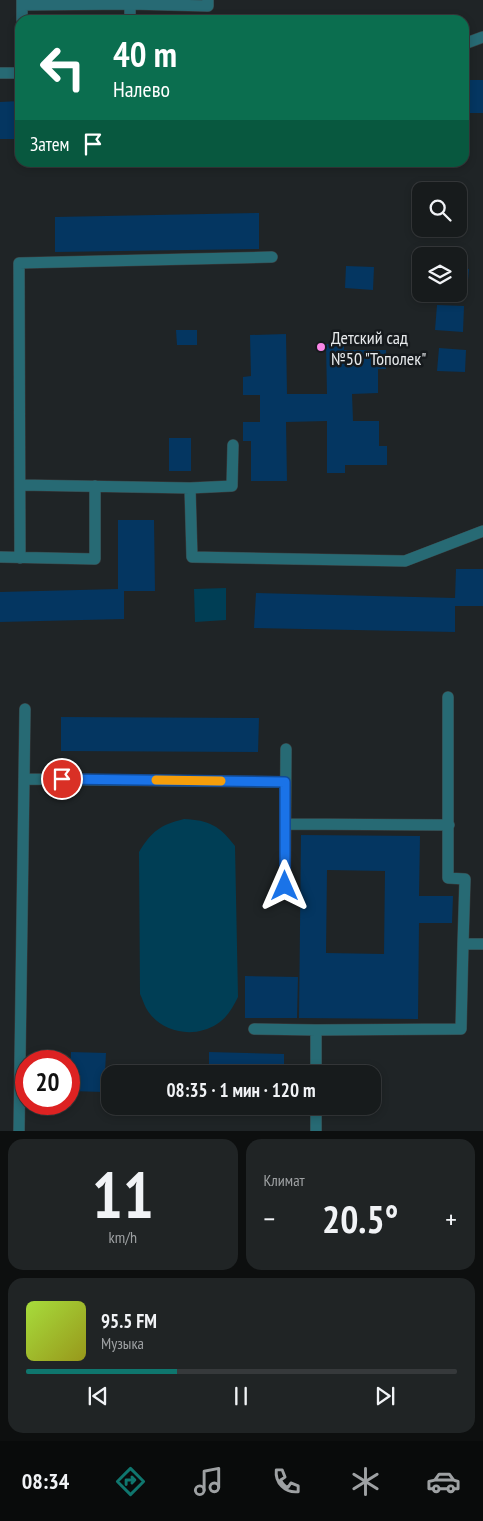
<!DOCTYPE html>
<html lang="ru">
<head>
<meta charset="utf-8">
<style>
	:root { --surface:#171b1c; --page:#202425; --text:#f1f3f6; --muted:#9ea1a3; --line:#36393b; --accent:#0f766e }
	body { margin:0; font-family:"PT Sans Narrow",sans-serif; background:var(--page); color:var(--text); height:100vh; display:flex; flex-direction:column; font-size:19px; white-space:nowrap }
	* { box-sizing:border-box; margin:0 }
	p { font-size:16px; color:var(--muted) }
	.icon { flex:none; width:28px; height:28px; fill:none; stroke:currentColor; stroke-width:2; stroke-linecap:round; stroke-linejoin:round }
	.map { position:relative; height:1131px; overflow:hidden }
	.panel { display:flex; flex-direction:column; gap:8px; padding:8px; background:#0d0f0f; flex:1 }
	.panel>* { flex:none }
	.hud { position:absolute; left:15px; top:15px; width:454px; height:152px; border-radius:15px; box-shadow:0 2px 8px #0003,0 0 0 1px var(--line); background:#0b6e4f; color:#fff; overflow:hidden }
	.fabs { position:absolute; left:412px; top:182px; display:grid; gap:10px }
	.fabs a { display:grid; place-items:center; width:55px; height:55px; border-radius:10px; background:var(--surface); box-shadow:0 2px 8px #0003,0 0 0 1px var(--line); font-size:25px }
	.speed { position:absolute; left:15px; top:1050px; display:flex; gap:10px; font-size:25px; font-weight:700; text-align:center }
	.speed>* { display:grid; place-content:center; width:65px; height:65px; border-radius:50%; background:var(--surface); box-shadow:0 2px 8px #0003,0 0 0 1px var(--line); line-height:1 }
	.speed .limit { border:8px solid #d22; background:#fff; color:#111 }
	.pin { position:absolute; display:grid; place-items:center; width:42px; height:42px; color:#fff; margin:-21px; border:2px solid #fff; border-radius:50%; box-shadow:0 1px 5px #0007 }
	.me { position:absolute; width:55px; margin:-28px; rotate:0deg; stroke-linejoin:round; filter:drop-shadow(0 0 4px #0008) }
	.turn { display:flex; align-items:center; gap:18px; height:105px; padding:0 15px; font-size:22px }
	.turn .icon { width:65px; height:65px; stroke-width:2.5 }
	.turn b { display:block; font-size:35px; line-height:42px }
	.then { display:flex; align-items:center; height:48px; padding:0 15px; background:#0003; gap:10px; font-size:19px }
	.big { font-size:38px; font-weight:700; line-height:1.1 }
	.panel .tile { flex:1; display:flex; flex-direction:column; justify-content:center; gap:8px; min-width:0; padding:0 18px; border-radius:15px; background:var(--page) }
	.panel .dial { align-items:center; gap:0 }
	.dial b { font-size:65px; line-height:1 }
	.song { display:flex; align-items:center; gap:15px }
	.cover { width:60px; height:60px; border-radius:8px; background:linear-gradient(135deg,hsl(80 70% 55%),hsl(60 70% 35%)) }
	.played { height:5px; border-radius:2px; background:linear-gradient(90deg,var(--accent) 35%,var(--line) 35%) }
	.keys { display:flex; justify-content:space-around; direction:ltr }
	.heat { display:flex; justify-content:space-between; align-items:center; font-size:28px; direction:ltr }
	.panel .tiles { flex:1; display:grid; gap:8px; grid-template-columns:1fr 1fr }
	.tile:last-child { grid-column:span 2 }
	.trip { position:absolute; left:101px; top:1065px; width:280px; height:50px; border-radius:15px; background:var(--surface); box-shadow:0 2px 8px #0003,0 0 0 1px var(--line); font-weight:700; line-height:50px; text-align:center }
	.tab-bar { display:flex; height:80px; justify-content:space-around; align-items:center; background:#090b0b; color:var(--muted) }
	.tab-bar .icon { width:35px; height:35px }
	.tab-bar .on { color:var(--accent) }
	.tab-bar b { font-size:22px; color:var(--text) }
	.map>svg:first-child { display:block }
	.green { fill:#003e55 }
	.building { fill:#043661; fill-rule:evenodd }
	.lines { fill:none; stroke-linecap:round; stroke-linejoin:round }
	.lane-casing { stroke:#3b4042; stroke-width:12 }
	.lane { stroke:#276a74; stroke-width:11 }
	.route-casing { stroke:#114b97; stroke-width:12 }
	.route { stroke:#1a73e8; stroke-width:9 }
	.slow { stroke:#f59e0b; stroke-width:9 }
	.poi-dot { fill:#fa87e7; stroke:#161a1d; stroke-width:2 }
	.labels { text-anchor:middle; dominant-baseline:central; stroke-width:5; stroke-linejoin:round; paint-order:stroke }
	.poi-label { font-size:18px; fill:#e7eaec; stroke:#161a1d; text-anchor:start }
</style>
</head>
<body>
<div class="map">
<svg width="483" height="1131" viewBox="0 0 483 1131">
	<rect width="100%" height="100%" fill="#1f2426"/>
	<path class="green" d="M226 588V620L195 622 194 589Z
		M184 819C209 820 220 826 235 846L238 997C233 1007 227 1018 217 1024 194 1039 160 1033 146 1008 144 1004 142 998 140 994L139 852C152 831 160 825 184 819Z"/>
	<path class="building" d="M464 80H483V113H464Z
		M20 101V139H0V102Z
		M259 213V249L55 252V217Z
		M346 266 374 267 373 290 345 288Z
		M459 268 469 269 467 291H459Z
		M437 305 464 306 463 332 435 330Z
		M176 330H197V345H177Z
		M286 334 287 394H327L326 344 344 343V350H386V369H378V393L352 394 353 421H379V446H387V465H345V473H327V421L286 422 287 481H251V441H243V422H260V395H243V377L251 376 250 335Z
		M439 348 466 350 465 372 437 371Z
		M169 438H191V471H169Z
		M118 520H154L155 591H124V619L0 622V592L118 589Z
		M456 569H483V606H455V632L254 628 256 593 455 598Z
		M61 717 259 718 258 752 61 751Z
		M301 835 420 836 419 896H453L452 923H419L418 1019 299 1018ZM327 870 385 871 384 954 326 953Z
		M245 976 298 977 297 1018H245Z
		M71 1052 106 1053 104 1092 70 1091Z
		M209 1052 284 1054V1074H209Z"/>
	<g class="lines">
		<g class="lane-casing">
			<path id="lane" d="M22 0V20
				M130 4 208 6V0
				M22 5 130 4V20
				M464 44 483 37
				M0 73H20
				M20 485 190 488 192 557 405 561 483 531
				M190 488 232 486 233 445
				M0 557 95 559V486
				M20 558 19 263 272 257
				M448 697V878L465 879 463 944
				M24 779 285 782
				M285 824 449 825
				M285 886 286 749
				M254 1029 316 1030
				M316 1074V1030L461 1029 463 944H483
				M316 1106V1131
				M19 1131 25 709"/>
		</g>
		<use href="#lane" class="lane"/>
	</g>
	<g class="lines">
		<g class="route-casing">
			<path id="route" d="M62 779 285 782V886"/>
		</g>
		<use href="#route" class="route"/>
		<path class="slow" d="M156 780 221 781"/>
	</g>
	<circle class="poi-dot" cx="321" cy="347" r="5"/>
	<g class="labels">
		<g class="poi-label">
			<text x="331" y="337">Детский сад<tspan x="331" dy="21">№50 "Тополек"</tspan></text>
		</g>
	</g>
</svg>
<div class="fabs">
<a><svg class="icon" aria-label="search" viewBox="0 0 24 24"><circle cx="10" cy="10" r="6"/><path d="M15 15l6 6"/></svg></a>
<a><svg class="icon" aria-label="layers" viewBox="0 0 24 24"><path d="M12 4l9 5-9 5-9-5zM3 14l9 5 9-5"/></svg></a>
</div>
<div class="speed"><div class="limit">20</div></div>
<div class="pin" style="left:62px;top:779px;background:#d93025"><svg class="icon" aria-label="arrive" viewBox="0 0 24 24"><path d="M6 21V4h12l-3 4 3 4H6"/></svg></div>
<svg class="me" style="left:285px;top:886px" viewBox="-20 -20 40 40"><path d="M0-17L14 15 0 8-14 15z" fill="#1a73e8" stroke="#fff" stroke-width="4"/></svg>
<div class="trip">08:35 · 1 мин · 120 m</div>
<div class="hud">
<div class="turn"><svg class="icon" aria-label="left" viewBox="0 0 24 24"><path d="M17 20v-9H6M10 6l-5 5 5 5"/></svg><div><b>40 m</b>Налево</div></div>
<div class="then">Затем<svg class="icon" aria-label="arrive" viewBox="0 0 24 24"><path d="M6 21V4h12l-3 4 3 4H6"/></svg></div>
</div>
</div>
<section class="panel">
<div class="tiles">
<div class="tile dial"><b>11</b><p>km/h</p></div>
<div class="tile"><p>Климат</p>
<div class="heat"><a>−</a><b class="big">20.5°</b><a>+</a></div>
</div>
<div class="tile">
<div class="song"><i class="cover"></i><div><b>95.5 FM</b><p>Музыка</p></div></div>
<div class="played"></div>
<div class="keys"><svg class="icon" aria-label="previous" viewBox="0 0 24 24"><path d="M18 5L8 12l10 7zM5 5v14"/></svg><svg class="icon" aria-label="pause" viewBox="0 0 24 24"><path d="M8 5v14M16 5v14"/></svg><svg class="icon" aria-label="next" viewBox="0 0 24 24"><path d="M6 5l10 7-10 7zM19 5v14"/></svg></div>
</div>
</div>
</section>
<nav class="tab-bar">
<b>08:34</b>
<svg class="icon on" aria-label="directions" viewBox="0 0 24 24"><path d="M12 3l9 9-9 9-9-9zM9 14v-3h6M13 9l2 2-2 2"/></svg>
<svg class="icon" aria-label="music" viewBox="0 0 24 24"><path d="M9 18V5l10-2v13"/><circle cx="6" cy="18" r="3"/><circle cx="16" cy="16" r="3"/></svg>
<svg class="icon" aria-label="phone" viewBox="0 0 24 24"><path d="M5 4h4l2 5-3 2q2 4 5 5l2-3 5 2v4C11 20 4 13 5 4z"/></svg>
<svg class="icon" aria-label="climate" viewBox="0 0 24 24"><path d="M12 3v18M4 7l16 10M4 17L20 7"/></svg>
<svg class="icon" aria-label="car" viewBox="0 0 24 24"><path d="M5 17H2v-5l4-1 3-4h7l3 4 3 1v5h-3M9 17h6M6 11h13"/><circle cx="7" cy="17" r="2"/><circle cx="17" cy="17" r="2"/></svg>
</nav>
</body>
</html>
